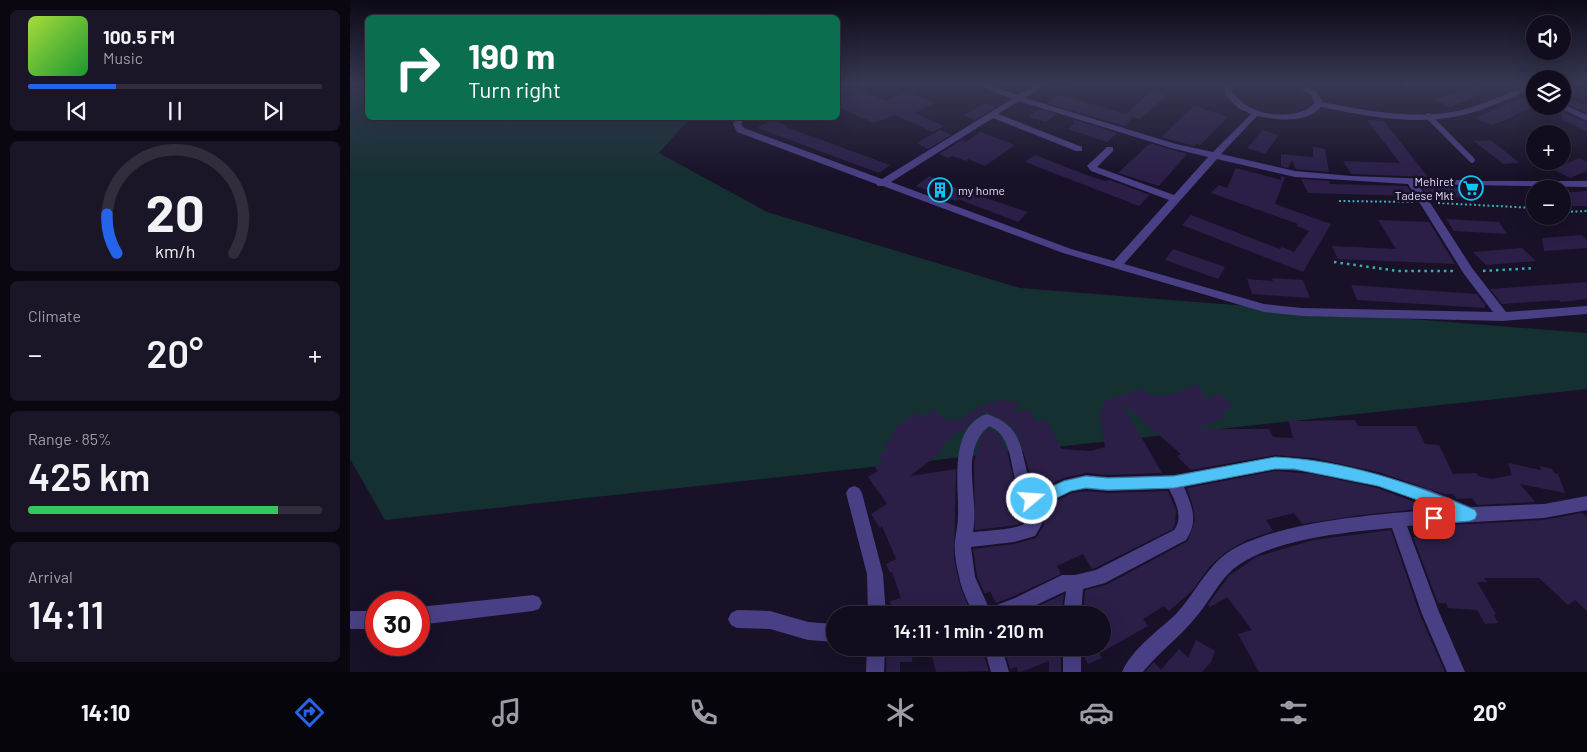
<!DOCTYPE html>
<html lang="en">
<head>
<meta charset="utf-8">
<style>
	:root { --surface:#120d1e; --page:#1b1627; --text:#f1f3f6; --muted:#9c9ca4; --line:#312d3c; --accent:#2563eb }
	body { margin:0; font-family:Barlow,sans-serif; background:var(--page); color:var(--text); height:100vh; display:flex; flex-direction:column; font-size:19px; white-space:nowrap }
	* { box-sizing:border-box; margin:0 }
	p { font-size:16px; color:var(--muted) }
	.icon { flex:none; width:28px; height:28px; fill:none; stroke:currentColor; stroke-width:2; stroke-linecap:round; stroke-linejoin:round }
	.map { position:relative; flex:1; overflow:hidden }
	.panel { display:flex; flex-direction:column; gap:10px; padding:10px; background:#0a0710; width:350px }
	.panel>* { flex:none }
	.guide { position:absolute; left:15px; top:15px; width:475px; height:105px; border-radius:8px; box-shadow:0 5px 20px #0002,0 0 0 1px var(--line); background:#0b6e4f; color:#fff; overflow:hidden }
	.fabs { position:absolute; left:1176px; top:15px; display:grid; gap:10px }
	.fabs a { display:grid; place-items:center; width:45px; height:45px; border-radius:50%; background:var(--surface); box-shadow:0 5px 20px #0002,0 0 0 1px var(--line); font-size:25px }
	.speed { position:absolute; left:15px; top:591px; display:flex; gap:10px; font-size:25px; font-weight:700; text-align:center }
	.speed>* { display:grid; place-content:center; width:65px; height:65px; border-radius:50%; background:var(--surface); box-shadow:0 5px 20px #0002,0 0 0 1px var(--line); line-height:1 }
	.speed .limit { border:8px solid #d22; background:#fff; color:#111 }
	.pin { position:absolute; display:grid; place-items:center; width:42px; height:42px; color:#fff; margin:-21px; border-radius:10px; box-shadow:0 2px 8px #0006 }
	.me { position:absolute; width:55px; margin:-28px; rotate:72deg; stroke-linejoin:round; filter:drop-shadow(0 0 4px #0008) }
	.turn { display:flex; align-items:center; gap:18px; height:105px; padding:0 20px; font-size:22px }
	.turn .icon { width:65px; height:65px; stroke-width:2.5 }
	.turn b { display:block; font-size:35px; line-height:42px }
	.big { font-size:38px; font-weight:600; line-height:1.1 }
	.panel .tile { flex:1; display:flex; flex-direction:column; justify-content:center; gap:8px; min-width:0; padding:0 18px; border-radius:8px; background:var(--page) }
	.panel .dial { align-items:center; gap:0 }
	.dial svg { height:130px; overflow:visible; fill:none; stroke:var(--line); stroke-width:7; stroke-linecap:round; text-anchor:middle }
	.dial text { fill:var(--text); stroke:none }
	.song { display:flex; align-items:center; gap:15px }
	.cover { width:60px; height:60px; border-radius:8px; background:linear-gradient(135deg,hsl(80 70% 55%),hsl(130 70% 35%)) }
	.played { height:5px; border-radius:2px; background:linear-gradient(90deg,var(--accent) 30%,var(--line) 30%) }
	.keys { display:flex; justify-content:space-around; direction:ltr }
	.heat { display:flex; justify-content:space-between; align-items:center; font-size:28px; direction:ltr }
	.charge { height:8px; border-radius:4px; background:linear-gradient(90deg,#34c759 85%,var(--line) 0) }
	.trip { position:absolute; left:476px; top:606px; width:285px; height:50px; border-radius:25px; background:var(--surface); box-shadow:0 5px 20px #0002,0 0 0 1px var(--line); font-weight:600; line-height:50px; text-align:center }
	.tab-bar { display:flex; height:80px; justify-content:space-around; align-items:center; background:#07050c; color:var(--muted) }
	.tab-bar .icon { width:35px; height:35px }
	.tab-bar .selected { color:var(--accent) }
	.tab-bar b { font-size:22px; color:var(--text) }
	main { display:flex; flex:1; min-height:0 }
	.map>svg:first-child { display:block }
	.green { fill:#153031 }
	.building { fill:#2b1f48 }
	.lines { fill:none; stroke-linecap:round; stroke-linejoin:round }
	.path-far1 { stroke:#37afb4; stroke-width:2; stroke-dasharray:2 2.5; stroke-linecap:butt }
	.path { stroke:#37afb4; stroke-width:2.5; stroke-dasharray:2.5 4; stroke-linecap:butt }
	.lane { stroke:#493f84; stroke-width:5.5 }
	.street { fill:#493f84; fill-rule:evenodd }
	.route { fill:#4fc3f7; stroke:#337fa1 }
	.labels { text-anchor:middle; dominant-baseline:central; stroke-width:5; stroke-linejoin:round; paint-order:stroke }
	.far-poi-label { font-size:12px; fill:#e2dafd; stroke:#181128; text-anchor:end }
</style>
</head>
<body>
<main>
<section class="panel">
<div class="tile">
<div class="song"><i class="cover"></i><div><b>100.5 FM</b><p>Music</p></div></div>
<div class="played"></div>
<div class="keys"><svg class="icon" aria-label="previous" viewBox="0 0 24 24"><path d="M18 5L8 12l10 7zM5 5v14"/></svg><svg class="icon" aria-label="pause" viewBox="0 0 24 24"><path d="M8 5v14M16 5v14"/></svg><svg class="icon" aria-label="next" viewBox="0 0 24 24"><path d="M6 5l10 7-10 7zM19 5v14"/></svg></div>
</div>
<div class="tile dial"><svg viewBox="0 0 100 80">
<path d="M14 69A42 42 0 1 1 86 69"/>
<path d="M14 69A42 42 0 0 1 8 45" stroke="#2563eb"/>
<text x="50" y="56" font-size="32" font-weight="700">20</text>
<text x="50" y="72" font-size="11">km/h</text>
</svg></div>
<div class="tile"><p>Climate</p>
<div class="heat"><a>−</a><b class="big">20°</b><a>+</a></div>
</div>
<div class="tile"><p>Range · 85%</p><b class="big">425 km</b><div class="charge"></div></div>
<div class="tile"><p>Arrival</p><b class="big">14:11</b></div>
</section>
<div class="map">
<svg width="1237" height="672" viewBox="0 0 1237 672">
	<rect width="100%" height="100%" fill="#181128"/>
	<path class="green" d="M17 84 18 118H340L309 153 417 212 670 288 1237 333V389L35 520 0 459V91Z"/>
	<path class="building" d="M488 83 498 89 504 86 536 101 556 91 584 103 565 113 594 126 583 132 545 115 524 123 488 107Z
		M699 83H729L713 94 694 87Z
		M1129 84 1143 90 1099 107 1084 100Z
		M802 90 817 95 790 119 783 117 774 126 697 103 708 94 776 114Z
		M1212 96 1237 106V113L1212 102Z
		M1180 97 1185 99V105L1153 121 1141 125 1125 118 1166 100Z
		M636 103 646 107 625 120 614 115Z
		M844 106 878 117 850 145 847 144 844 146 811 137Z
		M689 109 706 114 696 122 679 117Z
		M1212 111 1237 123V131L1212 120Z
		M722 119 767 133 757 142 718 129 725 124Z
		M421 120 438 126 436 127 540 165 529 173 407 128Z
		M1017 120 1034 121 1078 177 1001 174 993 161 1050 163Z
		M590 130 601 135 578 149 567 143Z
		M913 130 929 135 915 154 897 148Z
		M630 132 665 145 635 166 618 159 616 161 602 156 598 158 589 154 612 140 616 142Z
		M1140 140 1156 152 1169 163 1153 164 1124 141Z
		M803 144 837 154 809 186 768 173 798 145Z
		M963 147 975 149 979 172 946 169 942 160 938 168 931 166V154L963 157Z
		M685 155 737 175 755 181 760 180 800 195 789 206 675 162Z
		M1230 158 1237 162V171L1220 178 1202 169Z
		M886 168 931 180V176L935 177 925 204 981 224 953 272 832 225 841 215 930 249 932 247 944 252 959 231 947 226 948 224 861 193 869 185 877 188Z
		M579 176 600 184 598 185 678 212 668 222 608 199 606 201 566 186Z
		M951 179 980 181V184L1057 186 1063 196 958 193Z
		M1071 186 1122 188 1130 198 1078 197Z
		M1237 191V206H1212V193Z
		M1096 219 1149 222 1157 234 1104 231Z
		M1028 220 1079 222 1105 264 988 259 982 246 1046 249Z
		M1232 235 1237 240V248L1194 251 1192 238Z
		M1172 248 1186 261 1136 265 1123 252Z
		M823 249 846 257 875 267 868 279 815 260Z
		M922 278 953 280 960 298 902 294 897 279 923 281Z
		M1237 282V299L1211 302 1209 300 1152 304 1140 289Z
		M1001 285 1127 294 1136 306H1134L1135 308 1007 300Z
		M846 384 858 399 869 393 883 406 872 412 876 416 850 429H919L923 437 943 438 938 418 950 421 1005 420 1008 426H1066L1075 444 1089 445 1103 474 1126 473 1128 476 1142 479 1162 475 1158 463 1191 470 1190 466 1202 469 1204 473 1208 474 1215 493 1170 484 1185 502 1127 505 1122 498 1107 499 1103 494H1094L1028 472 963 458 925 455 841 470 827 456 831 454 771 402 812 473 758 475 736 473 713 478 687 491 682 480 668 435 657 422 636 412 624 419 611 433 609 431 590 447 592 450 589 452 590 453 560 476 606 469 604 559 610 586 622 615H546V611L542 612 540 601 551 598 542 572 540 573 536 564 546 559 532 526 530 528 521 514 537 504 518 477 528 471 525 467 533 462 528 455 537 450 533 445 541 440 543 431 551 423 568 411 572 419 584 410 598 422 605 417 609 421 629 406 636 407V402L646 403V400L669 402 665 413 679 409 686 422 697 420 711 449 741 451 755 447 750 417 754 401 788 390 789 391 796 389 801 397 827 393Z
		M639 428 647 433 657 451 665 485 674 504 675 519 674 522 666 525 625 530 624 462 631 437Z
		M925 471 963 474 1027 488 1080 508 1011 515 952 524 944 513 916 520 923 531 897 540 876 552 861 565 842 591 819 611 814 606 793 619 798 626 752 652V615H733L735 590 756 585 838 541 845 520 843 507 837 488Z
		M736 491 758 493 818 491 826 510 825 524 823 529 745 568 742 569 733 554 707 566 711 574 664 596 646 603 640 591 635 594 627 576 623 549 664 544 686 538 694 525V507L722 493Z
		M1232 513 1237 517V611L1225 600 1218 605 1189 578H1134L1137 582H1127L1146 614 1144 615 1148 623 1135 624 1127 610 1098 608 1096 603H1088L1063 537H1070L1065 527 1194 520Z
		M1041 530 1070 615 1095 672H909L888 634 902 630 877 597 860 607 858 604 879 576 906 557 963 540Z
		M714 594 711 615H669Z
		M846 640 865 651 861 662 852 672H795L804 662 811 670 829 649 838 658Z
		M537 648H563L562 662H550V672H536Z
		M580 648H632L639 671 586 672Z
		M654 648H711V672H699V661L671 672H668L667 667 660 669Z
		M733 648H746L752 658 738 664 733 654Z"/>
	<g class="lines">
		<path class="path-far1" d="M989 201 1063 202
			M1088 203 1185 208
			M1212 212 1237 211"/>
		<path class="path" d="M984 262 1048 271H1105
			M1133 271 1185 268"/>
		<path class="lane" d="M1056 83 1058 85
			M1078 116 1122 160"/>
		<path class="street" d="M622 83H635L668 95 687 83H697L675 98 826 144 863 152 901 114 888 108 875 94V86L877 83H887L883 87 882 92C886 95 889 100 893 103 911 117 949 120 965 103L961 95 943 83C957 83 967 89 972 102 1012 110 1056 118 1096 113 1120 110 1144 99 1166 90L1153 83H1165L1172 87 1185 83V87L1179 90 1185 92V97L1173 93C1148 103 1123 115 1096 118 1055 124 1011 115 971 107 956 124 928 120 907 116L871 154 945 171 1002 176 1134 181H1237V187L1068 184 1122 268 1156 312 1237 306V314L1153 321 952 316 914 312 713 253 533 186H528L526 184 387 132 383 124 387 118H395L391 124 394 128 532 179 662 99ZM669 101 821 148 858 157 824 195 747 167 763 151V147H757L739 164 737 166 741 171 819 200 764 261 721 249 541 182 643 118 726 151H732V147L648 114ZM867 159 945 177 1058 184 1114 274 1143 312 952 308 914 304 774 264Z
			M1213 104 1237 115V121L1206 106H1212Z
			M637 414C669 425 670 442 677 472 680 480 681 487 687 493L714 480 736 475 758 477 824 475 925 457 963 460 1028 474 1080 490 1121 507 1194 504 1237 496V510L1194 518 1057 526 1089 612 1115 672H1097L1072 614 1042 528C997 532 927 539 890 564 871 576 861 600 846 617 830 637 809 652 793 672H772C782 649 808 631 826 614 844 595 856 568 877 553 927 520 1033 514 1092 509L1028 486 963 472 925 469 834 487C842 506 849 521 836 540L755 583 733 589 731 615H713L716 591 665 615H624C618 602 611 589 609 576 606 565 604 552 605 541 606 532 608 524 608 515 609 484 598 427 637 414ZM639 426C668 437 657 483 676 503 676 508 678 519 675 523 671 529 632 531 623 532 630 499 608 451 639 426ZM736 489 758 491 819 489C825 501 834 517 824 530L746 570 725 575H712L665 598 639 608 625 577 621 547 664 542 685 536 692 524V506L721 491Z
			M504 486 509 488 512 493 533 574 536 615H518L517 574 496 493 499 488Z
			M183 595 189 597 192 603 189 609 183 611 69 625V607Z
			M387 610 420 611 458 622 485 624V642L458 640 420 629 387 628 381 625 378 619 381 613Z
			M0 611H26V629H0Z
			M517 648H535L534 672H516Z
			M634 648H652L659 672H641Z
			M713 648H731V672H713Z"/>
	</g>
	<linearGradient id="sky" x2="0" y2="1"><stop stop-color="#0d0916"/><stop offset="0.47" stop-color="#373853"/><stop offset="1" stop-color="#373853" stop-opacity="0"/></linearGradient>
	<rect width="1237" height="177" fill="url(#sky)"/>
	<path class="route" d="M925 457C994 460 1062 483 1125 510L1127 514 1125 519 1120 521 1084 524 1079 522 1076 518 1079 513 1096 510 1028 486 944 469H925L824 488 758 490 736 488 721 491 690 506 677 503 675 499 677 495 688 493 714 481 736 476 758 478 824 476Z"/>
	<defs>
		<g id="supermarket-ring" transform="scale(1.25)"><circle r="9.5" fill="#181128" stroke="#11c5f2" stroke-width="1.5"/><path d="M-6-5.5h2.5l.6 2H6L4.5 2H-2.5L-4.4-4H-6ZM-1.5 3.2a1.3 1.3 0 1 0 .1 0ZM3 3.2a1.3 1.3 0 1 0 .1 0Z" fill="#11c5f2"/></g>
		<g id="building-ring" transform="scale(1.25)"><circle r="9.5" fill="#181128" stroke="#11c5f2" stroke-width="1.5"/><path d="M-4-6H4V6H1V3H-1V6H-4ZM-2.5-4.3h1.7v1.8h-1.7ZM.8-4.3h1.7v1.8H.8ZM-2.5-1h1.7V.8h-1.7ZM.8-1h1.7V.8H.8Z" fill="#11c5f2"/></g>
	</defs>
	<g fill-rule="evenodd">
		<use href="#supermarket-ring" x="1121" y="188"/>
		<use href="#building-ring" x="590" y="190"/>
	</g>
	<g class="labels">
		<g class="far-poi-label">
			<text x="1104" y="181">Mehiret<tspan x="1104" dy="14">Tadese Mkt</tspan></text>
			<text x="608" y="190" text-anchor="start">my home</text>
		</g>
	</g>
</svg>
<div class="fabs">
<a><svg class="icon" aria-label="sound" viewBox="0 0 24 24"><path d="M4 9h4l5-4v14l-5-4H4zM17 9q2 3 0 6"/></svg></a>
<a><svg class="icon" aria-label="layers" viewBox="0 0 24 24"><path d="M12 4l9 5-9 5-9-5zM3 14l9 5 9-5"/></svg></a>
<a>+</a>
<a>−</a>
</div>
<div class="speed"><div class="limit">30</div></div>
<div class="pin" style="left:1084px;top:518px;background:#d93025"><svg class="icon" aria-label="arrive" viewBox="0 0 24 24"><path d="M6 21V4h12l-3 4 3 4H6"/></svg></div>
<svg class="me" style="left:682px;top:499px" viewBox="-20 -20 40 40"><circle r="17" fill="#4fc3f7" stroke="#fff" stroke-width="3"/><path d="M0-11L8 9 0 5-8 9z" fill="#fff"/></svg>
<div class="trip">14:11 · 1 min · 210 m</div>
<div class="guide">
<div class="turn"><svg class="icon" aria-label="right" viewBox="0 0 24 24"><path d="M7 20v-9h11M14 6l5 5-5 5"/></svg><div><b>190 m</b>Turn right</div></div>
</div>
</div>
</main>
<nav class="tab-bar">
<b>14:10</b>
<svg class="icon selected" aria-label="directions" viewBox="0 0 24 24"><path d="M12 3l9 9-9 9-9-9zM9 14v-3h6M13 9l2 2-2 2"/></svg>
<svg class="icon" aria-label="music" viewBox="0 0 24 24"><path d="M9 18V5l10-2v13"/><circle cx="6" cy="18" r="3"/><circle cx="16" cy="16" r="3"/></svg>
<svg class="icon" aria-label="phone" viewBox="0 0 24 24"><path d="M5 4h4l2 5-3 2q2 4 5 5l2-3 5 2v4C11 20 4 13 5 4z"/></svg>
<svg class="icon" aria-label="climate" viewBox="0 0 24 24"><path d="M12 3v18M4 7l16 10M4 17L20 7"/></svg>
<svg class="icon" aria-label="car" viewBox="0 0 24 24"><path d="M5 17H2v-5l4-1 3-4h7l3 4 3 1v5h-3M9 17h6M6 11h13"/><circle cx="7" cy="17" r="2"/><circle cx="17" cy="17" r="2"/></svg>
<svg class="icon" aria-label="filters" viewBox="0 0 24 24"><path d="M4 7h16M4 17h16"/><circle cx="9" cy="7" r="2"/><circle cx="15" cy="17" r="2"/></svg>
<b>20°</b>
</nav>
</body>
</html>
